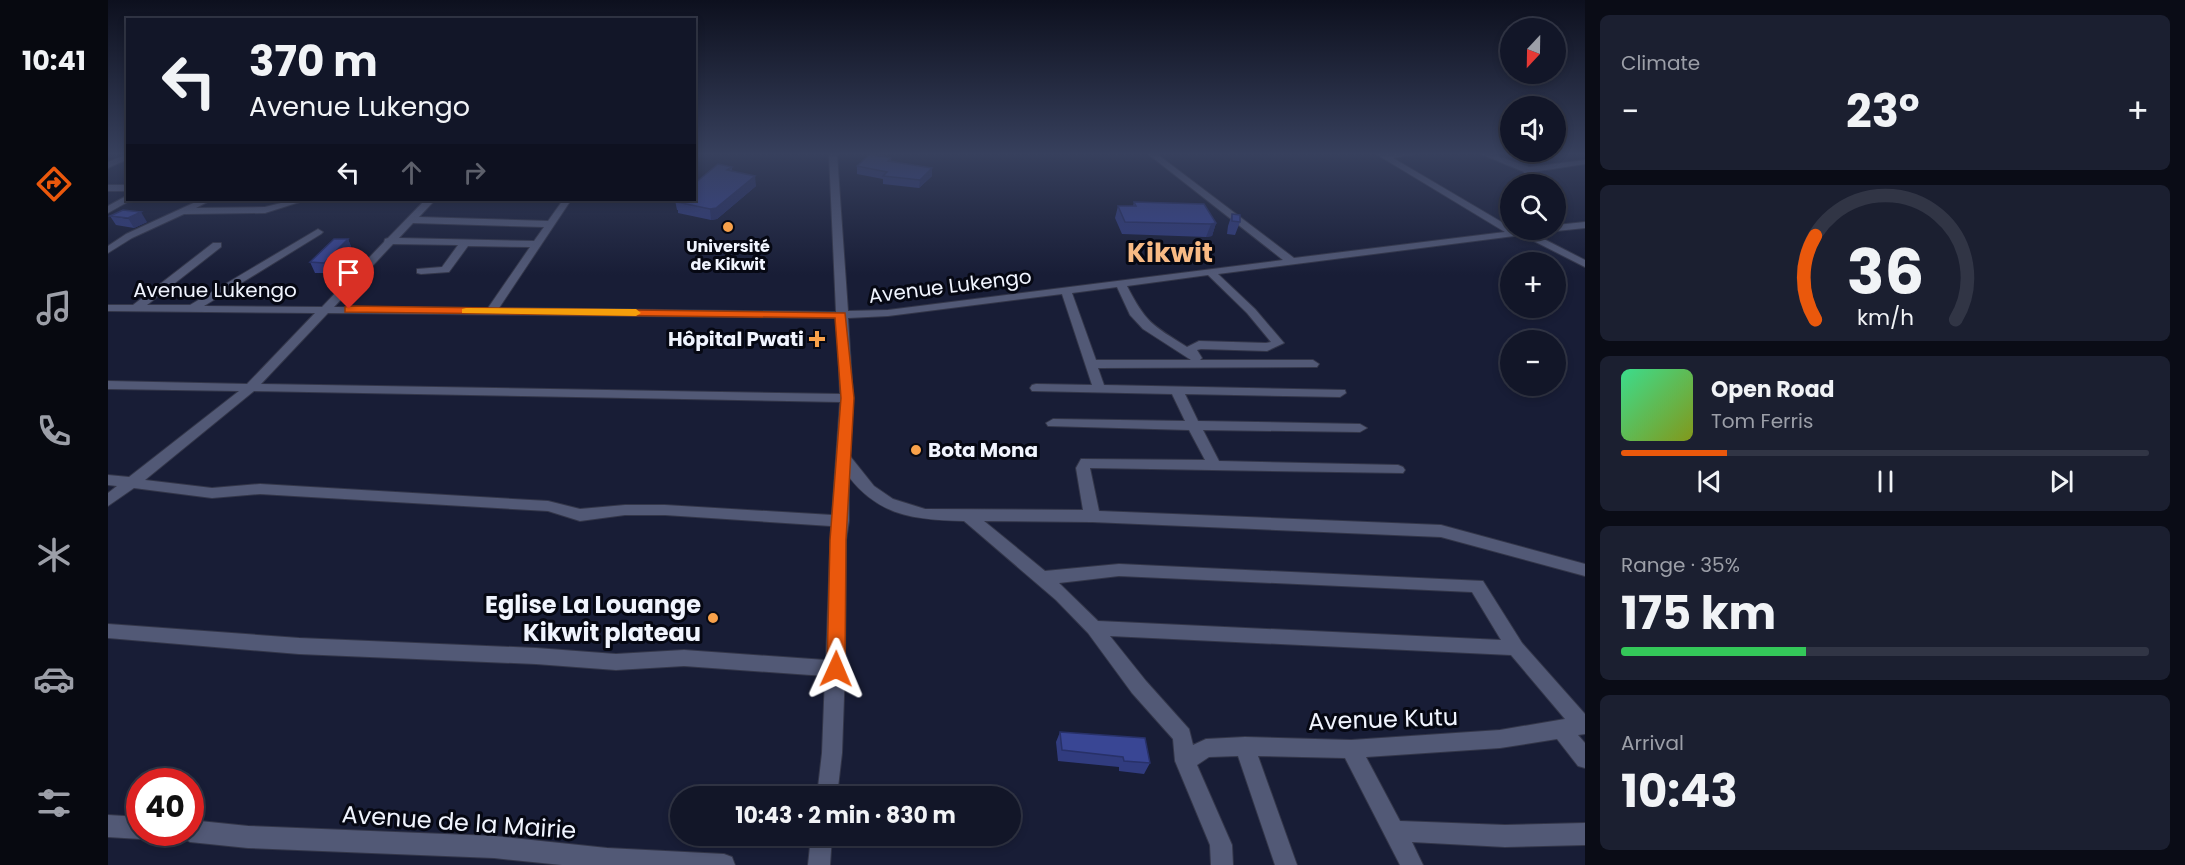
<!DOCTYPE html>
<html lang="en">
<head>
<meta charset="utf-8">
<style>
	:root { --surface:#121628; --page:#1b1f30; --text:#f1f3f6; --muted:#9c9fa8; --line:#313545; --accent:#ea580c }
	body { margin:0; font-family:Poppins,sans-serif; background:var(--page); color:var(--text); height:100vh; display:flex; flex-direction:column; font-size:22px; white-space:nowrap }
	* { box-sizing:border-box; margin:0 }
	p { font-size:20px; color:var(--muted) }
	.icon { flex:none; width:33px; height:33px; fill:none; stroke:currentColor; stroke-width:2; stroke-linecap:round; stroke-linejoin:round }
	.map { position:relative; flex:1; overflow:hidden }
	.sheet { display:flex; flex-direction:column; gap:15px; padding:15px; background:#0a0c16; width:600px }
	.sheet>* { flex:none }
	.guide { position:absolute; left:18px; top:18px; width:570px; height:183px; border-radius:0px; box-shadow:0 3px 9px #0003,0 0 0 2px var(--line); background:#121628; color:var(--text); overflow:hidden }
	.needle { width:39px; rotate:202deg }
	.controls { position:absolute; left:1392px; top:18px; display:grid; gap:12px }
	.controls a { display:grid; place-items:center; width:66px; height:66px; border-radius:50%; background:var(--surface); box-shadow:0 3px 9px #0003,0 0 0 2px var(--line); font-size:30px }
	.speed { position:absolute; left:18px; top:768px; display:flex; gap:12px; font-size:30px; font-weight:700; text-align:center }
	.speed>* { display:grid; place-content:center; width:78px; height:78px; border-radius:50%; background:var(--surface); box-shadow:0 3px 9px #0003,0 0 0 2px var(--line); line-height:1 }
	.speed .limit { border:9px solid #d22; background:#fff; color:#111 }
	.pin { position:absolute; display:grid; place-items:center; width:51px; height:51px; color:#fff; margin:-62px -26px; border-radius:50% 50% 50% 0; rotate:-45deg; box-shadow:0 0 6px #0007 }
	.pin .icon { rotate:45deg }
	.me { position:absolute; width:66px; margin:-33px; rotate:1deg; stroke-linejoin:round; filter:drop-shadow(0 0 4px #0008) }
	.turn { display:flex; align-items:center; gap:21px; height:126px; padding:0 24px; font-size:27px }
	.turn .icon { width:78px; height:78px; stroke-width:2.5 }
	.turn b { display:block; font-size:42px; line-height:51px }
	.lanes { display:flex; align-items:center; height:57px; padding:0 24px; background:#0003; justify-content:center; gap:30px; direction:ltr }
	.lanes .off { opacity:.35 }
	.big { font-size:45px; font-weight:700; line-height:1.1 }
	.sheet .card { flex:1; display:flex; flex-direction:column; justify-content:center; gap:9px; min-width:0; padding:0 21px; border-radius:9px; background:var(--page) }
	.sheet .dial { align-items:center; gap:0 }
	.dial svg { height:156px; overflow:visible; fill:none; stroke:var(--line); stroke-width:7; stroke-linecap:round; text-anchor:middle }
	.dial text { fill:var(--text); stroke:none }
	.song { display:flex; align-items:center; gap:18px }
	.cover { width:72px; height:72px; border-radius:9px; background:linear-gradient(135deg,hsl(150 70% 55%),hsl(70 70% 35%)) }
	.played { height:6px; border-radius:3px; background:linear-gradient(90deg,var(--accent) 20%,var(--line) 20%) }
	.keys { display:flex; justify-content:space-around; direction:ltr }
	.heat { display:flex; justify-content:space-between; align-items:center; font-size:33px; direction:ltr }
	.charge { height:9px; border-radius:4px; background:linear-gradient(90deg,#34c759 35%,var(--line) 0) }
	.trip { position:absolute; left:562px; top:786px; width:351px; height:60px; border-radius:30px; background:var(--surface); box-shadow:0 3px 9px #0003,0 0 0 2px var(--line); font-weight:700; line-height:60px; text-align:center }
	main { display:flex; flex:1; min-height:0 }
	.tab-bar { display:flex; flex-direction:column; width:108px; justify-content:space-around; align-items:center; background:#070910; color:var(--muted) }
	.tab-bar .icon { width:42px; height:42px }
	.tab-bar .active { color:var(--accent) }
	.tab-bar b { font-size:27px; color:var(--text) }
	.map>svg:first-child { display:block }
	.lines { fill:none; stroke-linecap:round; stroke-linejoin:round }
	.minor-casing { stroke:#333649; stroke-width:2 }
	.minor { fill:#525976; fill-rule:evenodd }
	.wall { fill:#313c7f }
	.shaded-wall { fill:#283168 }
	.building { fill:#394694; stroke:#283168; stroke-width:1.5 }
	.route { fill:#ea580c; stroke:#983908; stroke-width:1.5 }
	.slow { fill:#f59e0b }
	.poi-dot { fill:#f8a14a; stroke:#060813; stroke-width:2 }
	.labels { text-anchor:middle; dominant-baseline:central; stroke-width:6; stroke-linejoin:round; paint-order:stroke }
	.far-poi-label { font-size:16px; font-weight:bold; fill:#f0f4fe; stroke:#060813 }
	.street-label { font-size:20px; fill:#f0f4fe; stroke:#060813 }
	.poi-label { font-size:20px; font-weight:bold; fill:#f0f4fe; stroke:#060813; text-anchor:end }
	.near-poi-label { font-size:24px; font-weight:bold; fill:#f0f4fe; stroke:#060813; text-anchor:end }
	.near-street-label { font-size:24px; fill:#f0f4fe; stroke:#060813 }
	.far-town-label { font-size:27px; font-weight:bold; fill:#f8ba84; stroke:#060813 }
</style>
</head>
<body>
<main>
<nav class="tab-bar">
<b>10:41</b>
<svg class="icon active" aria-label="directions" viewBox="0 0 24 24"><path d="M12 3l9 9-9 9-9-9zM9 14v-3h6M13 9l2 2-2 2"/></svg>
<svg class="icon" aria-label="music" viewBox="0 0 24 24"><path d="M9 18V5l10-2v13"/><circle cx="6" cy="18" r="3"/><circle cx="16" cy="16" r="3"/></svg>
<svg class="icon" aria-label="phone" viewBox="0 0 24 24"><path d="M5 4h4l2 5-3 2q2 4 5 5l2-3 5 2v4C11 20 4 13 5 4z"/></svg>
<svg class="icon" aria-label="climate" viewBox="0 0 24 24"><path d="M12 3v18M4 7l16 10M4 17L20 7"/></svg>
<svg class="icon" aria-label="car" viewBox="0 0 24 24"><path d="M5 17H2v-5l4-1 3-4h7l3 4 3 1v5h-3M9 17h6M6 11h13"/><circle cx="7" cy="17" r="2"/><circle cx="17" cy="17" r="2"/></svg>
<svg class="icon" aria-label="filters" viewBox="0 0 24 24"><path d="M4 7h16M4 17h16"/><circle cx="9" cy="7" r="2"/><circle cx="15" cy="17" r="2"/></svg>
</nav>
<div class="map">
<svg width="1477" height="865" viewBox="0 0 1477 865">
	<rect width="100%" height="100%" fill="#181d36"/>
	<g class="lines">
		<g class="minor-casing">
			<path id="minor" d="M20 154V159L0 168V162Z
				M721 154H729L740 311 780 310 1175 260 1040 154H1049L1186 258 1397 232 1268 154H1306L1285 158 1402 227V230H1436L1435 232 1426 234 1477 260V267L1414 235 1110 274 1147 309 1176 343 1159 351 1093 349 1089 350 1094 358 1092 360H1205L1211 364 1209 367 990 368 996 385 1237 390 1238 393 1232 397 1077 394 1090 421 1252 424 1259 428 1252 432 1095 430 1111 461 1290 465 1295 467 1297 470 1295 473 982 468 991 511 1333 525 1477 564V576L1333 537 984 522 876 521 937 571 1011 564 1375 581 1414 643 1477 714V734L1470 735 1477 743V768L1470 766 1449 739 1392 748 1258 757 1292 821 1397 825 1477 823V845L1397 847 1304 842 1315 865H1292L1237 758 1150 756 1189 865H1167L1130 756 1101 757 1089 765 1124 845 1125 865H1103L1102 845 1067 761 1065 739 1024 693 980 633 948 600 856 521C809 520 772 517 741 477V521L738 540 737 669 734 753 729 796H709L714 753 717 676 576 666 508 670 428 664 191 654 0 638V624L191 638 428 648 508 654 576 650 718 660 723 526 557 515H517L472 521 440 511 152 494 104 498 26 488 0 506V493L9 486 0 485V475L21 477 131 391 0 389V381L139 384 207 313 0 311V305H25L105 243H113V247L39 305H82L210 229 215 232 213 234 96 306 214 307 276 242 277 239 280 238 317 200H327L311 217 440 221 455 200H463L391 308 728 312ZM305 223 436 227 426 241 291 238ZM285 244 350 245 334 267 309 269V273L313 274 341 272 360 246 422 247 380 308 226 307ZM1100 275 1139 313 1163 342 1158 343 1091 341 1079 347C1044 325 1038 323 1019 286ZM1009 287 1022 315 1035 329 1083 360H988L964 293ZM954 294 984 385 928 384 924 385 922 388 924 391 1064 394 1077 421 945 419 938 423 940 426 1081 430 1097 460 973 459 968 468 975 510 817 509 785 499 766 486 742 456 745 398 740 318 780 316ZM220 313 729 318 732 394 153 384ZM146 391 732 402 724 515 557 505H517L472 509 440 501 152 484 104 488 37 480ZM1011 576 1364 592 1393 640 990 621 951 583ZM1002 636 1403 655 1457 719 1392 730 1243 740 1137 737 1098 739 1085 745 1081 729 1038 681Z
				M1373 154H1384L1421 167 1477 160V164L1425 172 1429 184H1421L1416 172Z
				M0 185H20V191H0Z
				M20 195V200H23L0 213V206Z
				M92 200H103L88 208 157 207 185 200H198L157 213 76 214 24 238 0 253V246L18 234Z
				M1477 222V228L1448 231 1444 230H1448V225Z
				M0 815 32 817V832H41L39 835 32 839 0 837Z
				M82 820 140 826 386 836 499 848 616 854 624 857 627 865H454L386 858 140 848 82 842 75 838 72 832H82Z
				M703 836H724L722 865H700Z"/>
		</g>
		<use href="#minor" class="minor"/>
	</g>
	<path class="wall" d="M783 158V161L824 168V176L811 188 775 184V179L749 174V166Z
		M624 167V171L648 186 609 219 603 220 570 213V210H569L567 200Z
		M1026 202 1108 223 1104 236 1098 237 1014 234 1007 218 1010 206H1025Z
		M1124 214 1132 222 1127 235 1119 234 1120 226Z
		M2 216 39 222 26 228 8 225Z
		M240 239 244 249 220 273H207L202 262Z
		M952 732 1042 763 1036 774 1011 771V767L950 761 948 742Z"/>
	<path class="shaded-wall" d="M824 168V176L811 188 812 180Z
		M647 176 648 186 609 219 603 220 602 209Z
		M33 212 39 222 26 228 20 218Z
		M1108 223 1104 236 1098 237 1103 224Z
		M240 239 244 249 220 273 216 263Z"/>
	<path class="building" d="M762 154 783 158 780 161 824 168 812 180 775 176 779 172 749 166Z
		M610 164 624 167 619 170 647 176 608 208 602 209 569 202 571 200H568H586V184Z
		M1026 202 1096 204 1108 223 1103 224 1017 222 1010 206H1028Z
		M15 210 33 212 20 218 2 216Z
		M1124 214 1132 215V222L1124 221Z
		M226 239H240L216 263 202 262Z
		M952 732 1037 738 1042 763 1016 761 1015 757 954 750Z"/>
	<linearGradient id="sky" x2="0" y2="1"><stop stop-color="#0d101e"/><stop offset="0.56" stop-color="#37405d"/><stop offset="1" stop-color="#37405d" stop-opacity="0"/></linearGradient>
	<rect width="1477" height="275" fill="url(#sky)"/>
	<path class="route" d="M241 306 737 313 746 398 738 540 737 669 734 675 728 677 721 675 719 669 722 540 733 398 727 318 237 312V307Z"/>
	<path class="slow" d="M358 308 528 309 533 313 528 316 354 313V309Z"/>
	<g class="poi-dot">
		<circle cx="620" cy="227" r="6"/>
		<path d="M706 330h6v6h6v6h-6v6h-6v-6h-6v-6h6z"/>
		<circle cx="808" cy="450" r="6"/>
		<circle cx="605" cy="618" r="6"/>
	</g>
	<g class="labels">
		<g class="far-poi-label">
			<text x="620" y="246">Université<tspan x="620" dy="18">de Kikwit</tspan></text>
		</g>
		<g class="street-label">
			<text transform="translate(842 286) rotate(-7)">Avenue Lukengo</text>
			<text x="107" y="290">Avenue Lukengo</text>
		</g>
		<g class="poi-label">
			<text x="696" y="339">Hôpital Pwati</text>
			<text x="820" y="450" text-anchor="start">Bota Mona</text>
		</g>
		<g class="near-poi-label">
			<text x="593" y="604">Eglise La Louange<tspan x="593" dy="28">Kikwit plateau</tspan></text>
		</g>
		<g class="near-street-label">
			<text transform="translate(1275 719) rotate(-2)">Avenue Kutu</text>
			<text transform="translate(351 822) rotate(4)">Avenue de la Mairie</text>
		</g>
		<g class="far-town-label">
			<text x="1062" y="252">Kikwit</text>
		</g>
	</g>
</svg>
<div class="controls">
<a><svg class="needle" viewBox="-14 -14 28 28"><path d="M0-13l5 13h-10z" fill="#e53935"/><path d="M0 13l5-13h-10z" fill="#9c9fa8"/></svg></a>
<a><svg class="icon" aria-label="sound" viewBox="0 0 24 24"><path d="M4 9h4l5-4v14l-5-4H4zM17 9q2 3 0 6"/></svg></a>
<a><svg class="icon" aria-label="search" viewBox="0 0 24 24"><circle cx="10" cy="10" r="6"/><path d="M15 15l6 6"/></svg></a>
<a>+</a>
<a>−</a>
</div>
<div class="speed"><div class="limit">40</div></div>
<div class="pin" style="left:241px;top:309px;background:#d93025"><svg class="icon" aria-label="arrive" viewBox="0 0 24 24"><path d="M6 21V4h12l-3 4 3 4H6"/></svg></div>
<svg class="me" style="left:728px;top:669px" viewBox="-20 -20 40 40"><path d="M0-17L14 15 0 8-14 15z" fill="#ea580c" stroke="#fff" stroke-width="4"/></svg>
<div class="trip">10:43 · 2 min · 830 m</div>
<div class="guide">
<div class="turn"><svg class="icon" aria-label="left" viewBox="0 0 24 24"><path d="M17 20v-9H6M10 6l-5 5 5 5"/></svg><div><b>370 m</b>Avenue Lukengo</div></div>
<div class="lanes"><svg class="icon" aria-label="left" viewBox="0 0 24 24"><path d="M17 20v-9H6M10 6l-5 5 5 5"/></svg><svg class="icon off" aria-label="ahead" viewBox="0 0 24 24"><path d="M12 20V5M6 11l6-6 6 6"/></svg><svg class="icon off" aria-label="right" viewBox="0 0 24 24"><path d="M7 20v-9h11M14 6l5 5-5 5"/></svg></div>
</div>
</div>
<section class="sheet">
<div class="card"><p>Climate</p>
<div class="heat"><a>−</a><b class="big">23°</b><a>+</a></div>
</div>
<div class="card dial"><svg viewBox="0 0 100 80">
<path d="M14 69A42 42 0 1 1 86 69"/>
<path d="M14 69A42 42 0 0 1 14 26" stroke="#ea580c"/>
<text x="50" y="56" font-size="32" font-weight="700">36</text>
<text x="50" y="72" font-size="11">km/h</text>
</svg></div>
<div class="card">
<div class="song"><i class="cover"></i><div><b>Open Road</b><p>Tom Ferris</p></div></div>
<div class="played"></div>
<div class="keys"><svg class="icon" aria-label="previous" viewBox="0 0 24 24"><path d="M18 5L8 12l10 7zM5 5v14"/></svg><svg class="icon" aria-label="pause" viewBox="0 0 24 24"><path d="M8 5v14M16 5v14"/></svg><svg class="icon" aria-label="next" viewBox="0 0 24 24"><path d="M6 5l10 7-10 7zM19 5v14"/></svg></div>
</div>
<div class="card"><p>Range · 35%</p><b class="big">175 km</b><div class="charge"></div></div>
<div class="card"><p>Arrival</p><b class="big">10:43</b></div>
</section>
</main>
</body>
</html>
